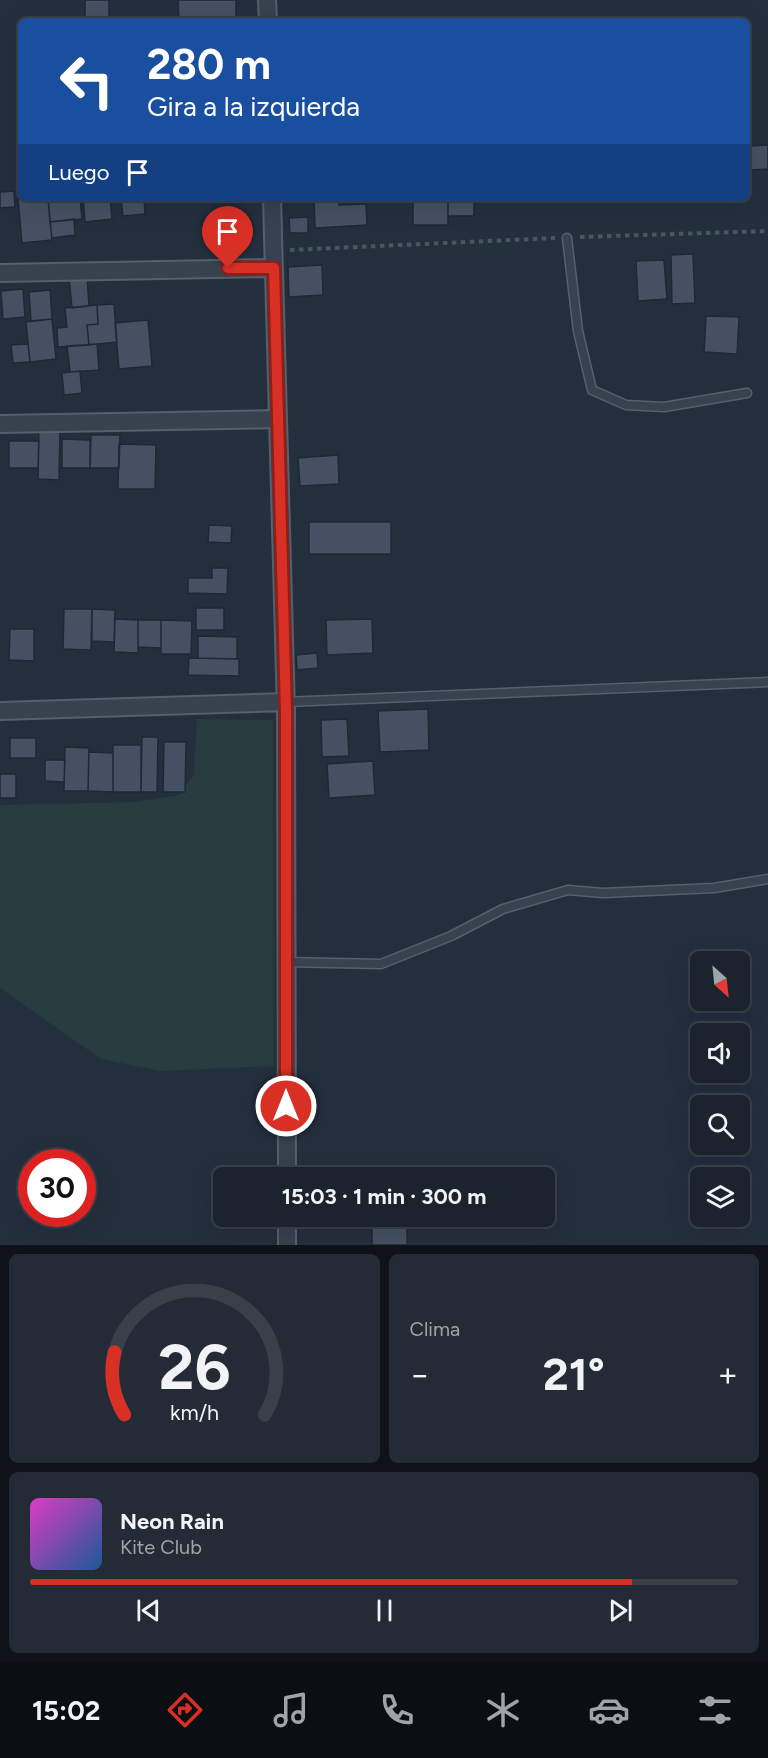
<!DOCTYPE html>
<html lang="es">
<head>
<meta charset="utf-8">
<style>
	:root { --surface:#1b232e; --page:#242b36; --text:#f1f3f6; --muted:#a0a4aa; --line:#39404a; --accent:#d93025 }
	body { margin:0; font-family:Figtree,sans-serif; background:var(--page); color:var(--text); height:100vh; display:flex; flex-direction:column; font-size:22px; white-space:nowrap }
	* { box-sizing:border-box; margin:0 }
	p { font-size:20px; color:var(--muted) }
	.icon { flex:none; width:33px; height:33px; fill:none; stroke:currentColor; stroke-width:2; stroke-linecap:round; stroke-linejoin:round }
	.map { position:relative; height:1245px; overflow:hidden }
	.sheet { display:flex; flex-direction:column; gap:9px; padding:9px; background:#0f1319; flex:1 }
	.sheet>* { flex:none }
	.top-card { position:absolute; left:18px; top:18px; width:732px; height:183px; border-radius:9px; box-shadow:0 6px 24px #0002,0 0 0 2px var(--line); background:#1a4fa0; color:#fff; overflow:hidden }
	.needle { width:39px; rotate:153deg }
	.controls { position:absolute; left:690px; top:951px; display:grid; gap:12px }
	.controls a { display:grid; place-items:center; width:60px; height:60px; border-radius:9px; background:var(--surface); box-shadow:0 6px 24px #0002,0 0 0 2px var(--line); font-size:30px }
	.speed { position:absolute; left:18px; top:1149px; display:flex; gap:12px; font-size:30px; font-weight:700; text-align:center }
	.speed>* { display:grid; place-content:center; width:78px; height:78px; border-radius:50%; background:var(--surface); box-shadow:0 6px 24px #0002,0 0 0 2px var(--line); line-height:1 }
	.speed .limit { border:9px solid #d22; background:#fff; color:#111 }
	.pin { position:absolute; display:grid; place-items:center; width:51px; height:51px; color:#fff; margin:-62px -26px; border-radius:50% 50% 50% 0; rotate:-45deg; box-shadow:0 0 6px #0007 }
	.pin .icon { rotate:45deg }
	.me { position:absolute; width:66px; margin:-33px; rotate:0deg; stroke-linejoin:round; filter:drop-shadow(0 0 4px #0008) }
	.turn { display:flex; align-items:center; gap:21px; height:126px; padding:0 30px; font-size:27px }
	.turn .icon { width:78px; height:78px; stroke-width:2.5 }
	.turn b { display:block; font-size:42px; line-height:51px }
	.then { display:flex; align-items:center; height:57px; padding:0 30px; background:#0003; gap:12px; font-size:22px }
	.big { font-size:45px; font-weight:700; line-height:1.1 }
	.sheet .card { flex:1; display:flex; flex-direction:column; justify-content:center; gap:9px; min-width:0; padding:0 21px; border-radius:9px; background:var(--page) }
	.sheet .dial { align-items:center; gap:0 }
	.dial svg { height:156px; overflow:visible; fill:none; stroke:var(--line); stroke-width:7; stroke-linecap:round; text-anchor:middle }
	.dial text { fill:var(--text); stroke:none }
	.song { display:flex; align-items:center; gap:18px }
	.cover { width:72px; height:72px; border-radius:9px; background:linear-gradient(135deg,hsl(310 70% 55%),hsl(210 70% 35%)) }
	.played { height:6px; border-radius:3px; background:linear-gradient(90deg,var(--accent) 85%,var(--line) 85%) }
	.keys { display:flex; justify-content:space-around; direction:ltr }
	.heat { display:flex; justify-content:space-between; align-items:center; font-size:33px; direction:ltr }
	.sheet .tiles { flex:1; display:grid; gap:9px; grid-template-columns:1fr 1fr }
	.card:last-child { grid-column:span 2 }
	.trip { position:absolute; left:213px; top:1167px; width:342px; height:60px; border-radius:9px; background:var(--surface); box-shadow:0 6px 24px #0002,0 0 0 2px var(--line); font-weight:700; line-height:60px; text-align:center }
	.tabs { display:flex; height:96px; justify-content:space-around; align-items:center; background:#0b0e12; color:var(--muted) }
	.tabs .icon { width:42px; height:42px }
	.tabs .selected { color:var(--accent) }
	.tabs b { font-size:27px; color:var(--text) }
	.map>svg:first-child { display:block }
	.green { fill:#263c3f }
	.building { fill:#455162; stroke:#1f2835; stroke-width:1.5 }
	.lines { fill:none; stroke-linecap:round; stroke-linejoin:round }
	.lane-casing { stroke:#565f6c; stroke-width:11 }
	.street-casing { stroke:#565f6c; stroke-width:20 }
	.path { stroke:#44595c; stroke-width:4; stroke-dasharray:4.5 4.5; stroke-linecap:butt }
	.lane { stroke:#38414e; stroke-width:8 }
	.street { stroke:#38414e; stroke-width:16 }
	.route-casing { stroke:#8d1f18; stroke-width:15 }
	.route { stroke:#d93025; stroke-width:10 }
</style>
</head>
<body>
<div class="map">
<svg width="768" height="1245" viewBox="0 0 768 1245">
	<rect width="100%" height="100%" fill="#242f3e"/>
	<path class="green" d="M197 719 273 720 274 1066 161 1071 101 1059 0 988V805L135 802 179 795 194 775Z"/>
	<path class="building" d="M85 0H109V21H85Z
		M178 0H236V21H179Z
		M332 17 402 18V21H332Z
		M768 145V169L747 170V146Z
		M14 191 15 207 0 208V192Z
		M48 198H80L82 219 50 222Z
		M48 198 52 240 22 243 18 199Z
		M83 198H110L112 219 85 222Z
		M144 198 145 214 123 216 121 199Z
		M314 198H338L339 205 366 204 367 225 315 228Z
		M413 198H448V225H413Z
		M448 198H474V216H448Z
		M308 217V233H290L289 218Z
		M74 219 75 235 52 238 50 222Z
		M693 254 695 303 672 304 671 255Z
		M664 260 667 299 638 301 636 261Z
		M322 265 323 295 289 297 288 267Z
		M87 276 89 306 72 308 69 278Z
		M23 289 25 317 3 319 1 291Z
		M50 290 52 319 31 321 29 292Z
		M114 304 117 342 89 345 87 325 98 324 97 305Z
		M97 305 98 324 87 325 89 345 58 347 57 328 67 327 65 308Z
		M706 316 739 317 737 354 704 352Z
		M52 319 56 359 30 362 26 322Z
		M148 320 152 366 119 369 115 323Z
		M28 344 30 362 13 363 11 345Z
		M97 344 99 370 70 372 67 346Z
		M80 371 82 393 64 395 62 373Z
		M39 428H60L59 480 38 479Z
		M91 435H120L119 468H90Z
		M62 439 90 440V468H62Z
		M9 441H39L38 468H9Z
		M119 444 156 445 155 489H118Z
		M338 455 339 484 300 486 298 458Z
		M309 522H391V554H309Z
		M209 525 232 526 231 543 208 542Z
		M212 568H228L227 594 188 593V578H212Z
		M196 608H224V630H196Z
		M64 609H92L91 650 63 649Z
		M92 609 115 610 114 642 92 641Z
		M115 619 138 620V653L114 652Z
		M372 619 373 653 327 655 326 620Z
		M138 620H161V648L138 647Z
		M161 620 192 621 191 654H161Z
		M10 629H34V661L9 660Z
		M198 636 237 637V659L198 658Z
		M317 653 318 668 297 670 296 655Z
		M189 658 239 659V676L188 675Z
		M428 709 429 750 380 752 378 711Z
		M347 719 349 756 322 757 321 720Z
		M142 737H158L157 792H141Z
		M10 738H36V758H10Z
		M164 742H186L185 792H163Z
		M113 745H141V792H113Z
		M65 747 89 748 88 791H64Z
		M89 752 113 753V792L88 791Z
		M45 760H65L64 782 45 781Z
		M373 761 375 795 329 798 327 764Z
		M0 774H16V798H0Z
		M372 1216H407V1245H372Z"/>
	<g class="lines">
		<g class="lane-casing">
			<path id="lane" d="M567 238 578 331 592 390 626 405 664 407 747 393
				M285 702 768 682
				M286 962 381 964 451 936 503 909 568 890 603 893 714 888 768 879"/>
		</g>
		<g class="street-casing">
			<path id="street" d="M267 0 268 21
				M272 198 286 712 287 1178
				M0 273 274 268
				M0 424 278 419
				M0 711 285 702
				M287 1216V1245"/>
		</g>
		<path class="path" d="M580 237 768 231
			M290 250 555 238"/>
		<use href="#lane" class="lane"/>
		<use href="#street" class="street"/>
	</g>
	<g class="lines">
		<g class="route-casing">
			<path id="route" d="M228 268H274L286 712V1106"/>
		</g>
		<use href="#route" class="route"/>
	</g>
</svg>
<div class="controls">
<a><svg class="needle" viewBox="-14 -14 28 28"><path d="M0-13l5 13h-10z" fill="#e53935"/><path d="M0 13l5-13h-10z" fill="#a0a4aa"/></svg></a>
<a><svg class="icon" aria-label="sound" viewBox="0 0 24 24"><path d="M4 9h4l5-4v14l-5-4H4zM17 9q2 3 0 6"/></svg></a>
<a><svg class="icon" aria-label="search" viewBox="0 0 24 24"><circle cx="10" cy="10" r="6"/><path d="M15 15l6 6"/></svg></a>
<a><svg class="icon" aria-label="layers" viewBox="0 0 24 24"><path d="M12 4l9 5-9 5-9-5zM3 14l9 5 9-5"/></svg></a>
</div>
<div class="speed"><div class="limit">30</div></div>
<div class="pin" style="left:228px;top:268px;background:#d93025"><svg class="icon" aria-label="arrive" viewBox="0 0 24 24"><path d="M6 21V4h12l-3 4 3 4H6"/></svg></div>
<svg class="me" style="left:286px;top:1106px" viewBox="-20 -20 40 40"><circle r="17" fill="#d93025" stroke="#fff" stroke-width="3"/><path d="M0-11L8 9 0 5-8 9z" fill="#fff"/></svg>
<div class="trip">15:03 · 1 min · 300 m</div>
<div class="top-card">
<div class="turn"><svg class="icon" aria-label="left" viewBox="0 0 24 24"><path d="M17 20v-9H6M10 6l-5 5 5 5"/></svg><div><b>280 m</b>Gira a la izquierda</div></div>
<div class="then">Luego<svg class="icon" aria-label="arrive" viewBox="0 0 24 24"><path d="M6 21V4h12l-3 4 3 4H6"/></svg></div>
</div>
</div>
<section class="sheet">
<div class="tiles">
<div class="card dial"><svg viewBox="0 0 100 80">
<path d="M14 69A42 42 0 1 1 86 69"/>
<path d="M14 69A42 42 0 0 1 9 37" stroke="#d93025"/>
<text x="50" y="56" font-size="32" font-weight="700">26</text>
<text x="50" y="72" font-size="11">km/h</text>
</svg></div>
<div class="card"><p>Clima</p>
<div class="heat"><a>−</a><b class="big">21°</b><a>+</a></div>
</div>
<div class="card">
<div class="song"><i class="cover"></i><div><b>Neon Rain</b><p>Kite Club</p></div></div>
<div class="played"></div>
<div class="keys"><svg class="icon" aria-label="previous" viewBox="0 0 24 24"><path d="M18 5L8 12l10 7zM5 5v14"/></svg><svg class="icon" aria-label="pause" viewBox="0 0 24 24"><path d="M8 5v14M16 5v14"/></svg><svg class="icon" aria-label="next" viewBox="0 0 24 24"><path d="M6 5l10 7-10 7zM19 5v14"/></svg></div>
</div>
</div>
</section>
<nav class="tabs">
<b>15:02</b>
<svg class="icon selected" aria-label="directions" viewBox="0 0 24 24"><path d="M12 3l9 9-9 9-9-9zM9 14v-3h6M13 9l2 2-2 2"/></svg>
<svg class="icon" aria-label="music" viewBox="0 0 24 24"><path d="M9 18V5l10-2v13"/><circle cx="6" cy="18" r="3"/><circle cx="16" cy="16" r="3"/></svg>
<svg class="icon" aria-label="phone" viewBox="0 0 24 24"><path d="M5 4h4l2 5-3 2q2 4 5 5l2-3 5 2v4C11 20 4 13 5 4z"/></svg>
<svg class="icon" aria-label="climate" viewBox="0 0 24 24"><path d="M12 3v18M4 7l16 10M4 17L20 7"/></svg>
<svg class="icon" aria-label="car" viewBox="0 0 24 24"><path d="M5 17H2v-5l4-1 3-4h7l3 4 3 1v5h-3M9 17h6M6 11h13"/><circle cx="7" cy="17" r="2"/><circle cx="17" cy="17" r="2"/></svg>
<svg class="icon" aria-label="filters" viewBox="0 0 24 24"><path d="M4 7h16M4 17h16"/><circle cx="9" cy="7" r="2"/><circle cx="15" cy="17" r="2"/></svg>
</nav>
</body>
</html>
